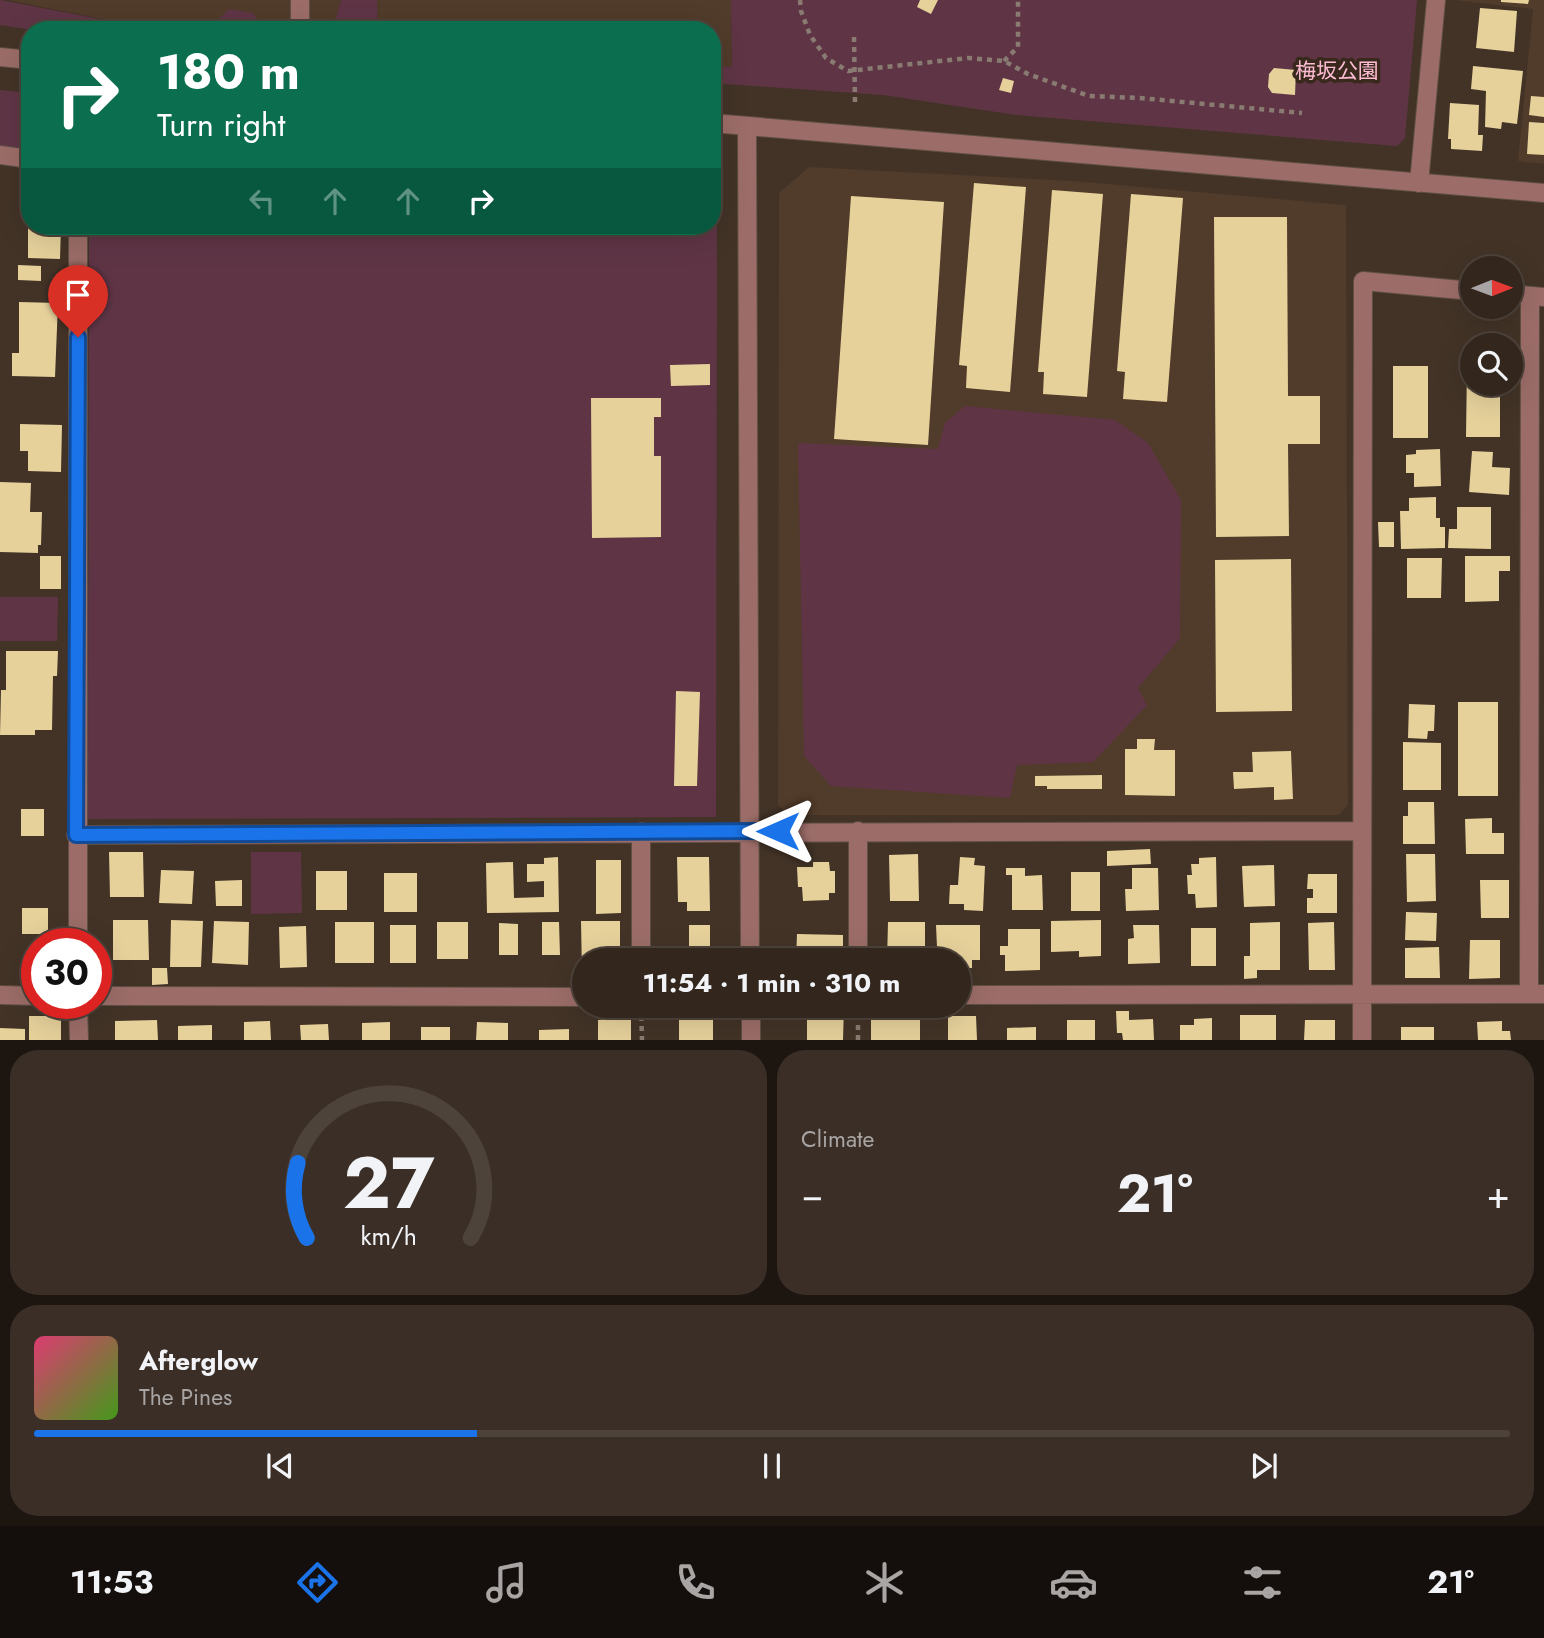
<!DOCTYPE html>
<html lang="en">
<head>
<meta charset="utf-8">
<style>
	:root { --surface:#32261d; --page:#3a2e26; --text:#f1f3f6; --muted:#a8a5a4; --line:#4d433b; --accent:#1a73e8 }
	body { margin:0; font-family:Jost,"Noto Sans JP",sans-serif; background:var(--page); color:var(--text); height:100vh; display:flex; flex-direction:column; font-size:26px; white-space:nowrap }
	* { box-sizing:border-box; margin:0 }
	p { font-size:23px; color:var(--muted) }
	.icon { flex:none; width:38px; height:38px; fill:none; stroke:currentColor; stroke-width:2; stroke-linecap:round; stroke-linejoin:round }
	.map { position:relative; height:1040px; overflow:hidden }
	.drawer { display:flex; flex-direction:column; gap:10px; padding:10px; background:#1c1510; flex:1 }
	.drawer>* { flex:none }
	.guide { position:absolute; left:21px; top:21px; width:700px; height:214px; border-radius:28px; box-shadow:0 7px 28px #0002,0 0 0 2px var(--line); background:#0b6e4f; color:#fff; overflow:hidden }
	.needle { width:46px; rotate:89deg }
	.buttons { position:absolute; left:1460px; top:256px; display:grid; gap:14px }
	.buttons a { display:grid; place-items:center; width:63px; height:63px; border-radius:50%; background:var(--surface); box-shadow:0 7px 28px #0002,0 0 0 2px var(--line); font-size:35px }
	.speed { position:absolute; left:21px; top:928px; display:flex; gap:14px; font-size:35px; font-weight:700; text-align:center }
	.speed>* { display:grid; place-content:center; width:91px; height:91px; border-radius:50%; background:var(--surface); box-shadow:0 7px 28px #0002,0 0 0 2px var(--line); line-height:1 }
	.speed .limit { border:10px solid #d22; background:#fff; color:#111 }
	.pin { position:absolute; display:grid; place-items:center; width:60px; height:60px; color:#fff; margin:-72px -30px; border-radius:50% 50% 50% 0; rotate:-45deg; box-shadow:0 0 7px #0007 }
	.pin .icon { rotate:45deg }
	.me { position:absolute; width:77px; margin:-38px; rotate:270deg; stroke-linejoin:round; filter:drop-shadow(0 0 5px #0008) }
	.turn { display:flex; align-items:center; gap:24px; height:147px; padding:0 21px; font-size:32px }
	.turn .icon { width:91px; height:91px; stroke-width:2.5 }
	.turn b { display:block; font-size:49px; line-height:60px }
	.lanes { display:flex; align-items:center; height:66px; padding:0 21px; background:#0003; justify-content:center; gap:35px; direction:ltr }
	.lanes .off { opacity:.35 }
	.big { font-size:52px; font-weight:700; line-height:1.1 }
	.drawer .widget { flex:1; display:flex; flex-direction:column; justify-content:center; gap:10px; min-width:0; padding:0 24px; border-radius:28px; background:var(--page) }
	.drawer .dial { align-items:center; gap:0 }
	.dial svg { height:182px; overflow:visible; fill:none; stroke:var(--line); stroke-width:7; stroke-linecap:round; text-anchor:middle }
	.dial text { fill:var(--text); stroke:none }
	.song { display:flex; align-items:center; gap:21px }
	.cover { width:84px; height:84px; border-radius:10px; background:linear-gradient(135deg,hsl(340 70% 55%),hsl(100 70% 35%)) }
	.played { height:7px; border-radius:4px; background:linear-gradient(90deg,var(--accent) 30%,var(--line) 30%) }
	.keys { display:flex; justify-content:space-around; direction:ltr }
	.heat { display:flex; justify-content:space-between; align-items:center; font-size:38px; direction:ltr }
	.drawer .tiles { flex:1; display:grid; gap:10px; grid-template-columns:1fr 1fr }
	.widget:last-child { grid-column:span 2 }
	.trip { position:absolute; left:572px; top:948px; width:399px; height:70px; border-radius:35px; background:var(--surface); box-shadow:0 7px 28px #0002,0 0 0 2px var(--line); font-weight:700; line-height:70px; text-align:center }
	.tabs { display:flex; height:112px; justify-content:space-around; align-items:center; background:#140f0c; color:var(--muted) }
	.tabs .icon { width:49px; height:49px }
	.tabs .on { color:var(--accent) }
	.tabs b { font-size:32px; color:var(--text) }
	.map>svg:first-child { display:block }
	.built { fill:#513b2a }
	.green { fill:#5f3546 }
	.building { fill:#e6d19b }
	.lines { fill:none; stroke-linecap:round; stroke-linejoin:round }
	.minor-casing { stroke:#5f4f44; stroke-width:20 }
	.path { stroke:#897b71; stroke-width:4.5; stroke-dasharray:5 5; stroke-linecap:butt }
	.minor { stroke:#9c6d68; stroke-width:18 }
	.route-casing { stroke:#114b97; stroke-width:18 }
	.route { stroke:#1a73e8; stroke-width:12 }
	.labels { text-anchor:middle; dominant-baseline:central; stroke-width:7; stroke-linejoin:round; paint-order:stroke }
	.park-label { font-size:21px; fill:#febbd4; stroke:#39291d }
</style>
</head>
<body>
<div class="map">
<svg width="1544" height="1040" viewBox="0 0 1544 1040">
	<rect width="100%" height="100%" fill="#433327"/>
	<path class="built" d="M8 0H341L333 30H263L253 13 216 22 153 29Z
		M377 0H731L732 67 712 66V30H378Z
		M1454 0H1544V164L1518 161 1533 9Z
		M809 167 1073 181 1346 205 1348 805 1339 815H789L778 806 779 193Z"/>
	<path class="green" d="M0 0 153 29 216 22 229 9 253 13 263 30H32L0 25Z
		M341 0H377L378 30H333Z
		M731 0H1417L1405 138 1397 146 1016 115 883 95 712 83V66L732 67Z
		M0 90 30 93V151L0 147Z
		M712 181 717 186 716 817 88 819 89 226H712Z
		M965 406 1115 420 1148 443 1181 500 1180 638 1138 688 1147 705 1093 762 1017 765 1010 798 831 786 804 756 798 443 938 449 945 423Z
		M0 597H58L57 641H0Z
		M251 852H301L302 913 251 914Z"/>
	<path class="building" d="M920 0H938L931 14 917 7Z
		M1501 0H1529L1528 4 1501 2Z
		M1480 8 1517 11 1514 52 1476 48Z
		M1473 66 1523 71 1517 124 1502 122 1501 129 1485 127 1486 91 1471 89Z
		M1274 68 1296 70 1295 95 1272 93 1268 87 1269 74Z
		M1003 78 1014 81 1011 93 999 90Z
		M1531 96 1544 97V117L1529 115Z
		M1450 103 1479 105 1478 135H1483L1482 151 1451 149V139H1448Z
		M1529 122 1544 123V155L1527 154Z
		M974 183 1026 187 1010 392 966 388 967 366 959 365Z
		M1052 190 1103 194 1087 397 1043 394 1044 372H1038Z
		M1131 194 1183 198 1167 402 1123 399 1125 372 1117 371Z
		M851 196 944 202 928 445 834 439Z
		M1214 217H1287L1288 396H1320V444H1288L1289 536 1216 537Z
		M28 226H61L60 259 28 258Z
		M18 265 41 266V281L18 280Z
		M19 302 58 303 55 377 12 376V353H19Z
		M710 364V385L671 386 670 365Z
		M1393 366H1428V438H1393Z
		M1467 366H1472V383H1500V437H1466Z
		M591 398H661V417H654V456H661V537L592 538Z
		M20 424 62 425 61 472 28 471V451H20Z
		M1440 449 1441 486 1414 487V473H1406V455L1416 454V450Z
		M1472 451 1493 452 1492 467 1510 468 1509 495 1469 492Z
		M0 482 31 483 30 512H42L41 545H38V553L0 552Z
		M1436 497V518H1440V527H1445V548L1401 549 1400 511H1409V498Z
		M1457 507H1491V549L1448 548 1449 529H1457Z
		M1378 522H1394V547H1379Z
		M40 556H61V589H40Z
		M1465 556H1510V571H1499V601L1465 602Z
		M1407 558H1442L1441 598H1407Z
		M1291 559 1292 711 1216 712 1215 560Z
		M6 651H58L57 676H53L52 730H35V735H0L1 690H6Z
		M676 691 700 692 697 786H674Z
		M1458 702H1498V796H1458Z
		M1409 704 1435 705 1434 731H1428L1427 739 1408 738Z
		M1137 739H1155L1154 750H1175V796L1125 795V749H1137Z
		M1403 742 1441 743V790H1403Z
		M1291 751 1293 799 1274 800V787L1234 789 1233 772H1253L1252 752Z
		M1102 775V789H1047V786H1035V776Z
		M1408 802H1434L1435 844H1403V816H1408Z
		M21 809H44V836H21Z
		M1492 818V833H1504V854H1466L1465 819Z
		M1150 849 1151 864 1107 866V851Z
		M109 852H143L144 897H110Z
		M918 854 919 901H890L889 855Z
		M1406 854H1435L1436 901 1407 902Z
		M558 857 559 912 487 913 486 863 513 862 514 898 544 897V881L527 882V864H544V858Z
		M677 857H709L710 911H687V902H678Z
		M960 857 975 858 974 865 985 866 983 911 964 910V904H949L950 885H958Z
		M1216 857 1217 907 1196 908 1195 894H1188L1187 875H1192L1191 864H1199V858Z
		M596 860H621V913L596 914Z
		M813 862H829L830 871H835V893H829V900L803 901 802 887H798L797 867H813Z
		M1274 865 1275 906 1244 907 1242 866Z
		M1006 868H1025V876L1042 875 1043 910H1012V875H1006Z
		M1132 868H1158L1159 910 1126 911 1125 889H1132Z
		M161 870 194 871 192 904 159 903Z
		M316 871H347V910H316Z
		M1071 872H1100V911H1071Z
		M384 873H417V912H384Z
		M1308 874H1337V913H1307V898H1313V889H1307Z
		M242 880V906H216L215 881Z
		M1480 880H1509V918H1481Z
		M22 908H48V934H22Z
		M1406 912 1437 913 1436 941 1405 940Z
		M113 920H148L149 960H113Z
		M171 920 203 921 201 967H170Z
		M1101 920V956L1079 957V951L1051 952V921Z
		M214 921 249 922 248 965 212 963Z
		M581 921H620V961H584V976H582Z
		M335 922H374V963H335Z
		M437 922H468V959H437Z
		M542 922H559L560 955H542Z
		M888 922H925V961H887Z
		M1280 922V970H1257V978L1244 979V956H1250V923Z
		M1334 922 1335 970H1309L1308 923Z
		M499 923 518 924V955H499Z
		M390 925H416V963H390Z
		M689 925H710V961H678V949H689Z
		M936 925H980V960H972V968H963V973H959V961H942V947H937Z
		M1133 925H1159L1160 963 1128 964V939L1134 938Z
		M306 926 307 967 280 968 279 927Z
		M1191 928H1216V966H1191Z
		M1008 929H1040V970L1005 971V955H1000V946H1008Z
		M797 934 843 935V961H796Z
		M1470 940H1500V978L1469 979Z
		M1439 947 1440 978H1405V948Z
		M152 968H167L168 984 152 985Z
		M679 1006H713V1040H679Z
		M800 1006H844L843 1040H807V1020H799Z
		M49 1011H61V1040H29V1016H49Z
		M1116 1011H1129V1020L1153 1019 1154 1040H1123L1122 1033H1117Z
		M871 1013H920V1040H871Z
		M612 1014H631V1040H598V1020L612 1019Z
		M1240 1015H1276V1040H1240Z
		M948 1016H976L977 1040H948Z
		M1212 1018V1040H1180V1025H1194V1019Z
		M157 1020 158 1040H115V1021Z
		M1067 1020H1095V1040H1067Z
		M1305 1020H1335V1040H1304Z
		M270 1021 271 1040H244V1022Z
		M1502 1021V1031H1510L1511 1040H1478L1477 1022Z
		M390 1022V1040H362V1023Z
		M477 1022 508 1023V1040H476Z
		M328 1024 329 1040H301L300 1025Z
		M212 1025V1040H178V1026Z
		M421 1027H450V1040H421Z
		M1036 1027V1040H1007V1028Z
		M1401 1027H1434V1040H1401Z
		M0 1028 25 1029V1040H0Z
		M569 1029V1040H539V1030Z"/>
	<g class="lines">
		<g class="minor-casing">
			<path id="minor" d="M300 30V2
				M0 57 30 60
				M712 123 1544 193
				M747 127 750 961
				M0 155 30 159
				M1419 183 1436 0
				M1510 294 1544 297
				M641 832V961
				M76 835 1362 831
				M78 943V226
				M858 961V831
				M1529 994 1530 296
				M0 995 37 996
				M959 995 1544 994
				M96 996 584 997
				M78 1003 79 1040
				M751 1006V1040
				M1362 1040 1363 281 1472 291"/>
		</g>
		<path class="path" d="M800 0 801 11 810 35 826 58 848 71 968 58 1004 61 1028 74 1089 96 1140 98 1302 113
			M854 37 855 103
			M1004 61 1018 47V0
			M641 1006 642 1040
			M858 1040V1006"/>
		<use href="#minor" class="minor"/>
	</g>
	<g class="lines">
		<g class="route-casing">
			<path id="route" d="M78 337 76 835 778 831"/>
		</g>
		<use href="#route" class="route"/>
	</g>
	<g class="labels">
		<g class="park-label">
			<text x="1337" y="71">梅坂公園</text>
		</g>
	</g>
</svg>
<div class="buttons">
<a><svg class="needle" viewBox="-14 -14 28 28"><path d="M0-13l5 13h-10z" fill="#e53935"/><path d="M0 13l5-13h-10z" fill="#a8a5a4"/></svg></a>
<a><svg class="icon" aria-label="search" viewBox="0 0 24 24"><circle cx="10" cy="10" r="6"/><path d="M15 15l6 6"/></svg></a>
</div>
<div class="speed"><div class="limit">30</div></div>
<div class="pin" style="left:78px;top:337px;background:#d93025"><svg class="icon" aria-label="arrive" viewBox="0 0 24 24"><path d="M6 21V4h12l-3 4 3 4H6"/></svg></div>
<svg class="me" style="left:778px;top:831px" viewBox="-20 -20 40 40"><path d="M0-17L14 15 0 8-14 15z" fill="#1a73e8" stroke="#fff" stroke-width="4"/></svg>
<div class="trip">11:54 · 1 min · 310 m</div>
<div class="guide">
<div class="turn"><svg class="icon" aria-label="right" viewBox="0 0 24 24"><path d="M7 20v-9h11M14 6l5 5-5 5"/></svg><div><b>180 m</b>Turn right</div></div>
<div class="lanes"><svg class="icon off" aria-label="left" viewBox="0 0 24 24"><path d="M17 20v-9H6M10 6l-5 5 5 5"/></svg><svg class="icon off" aria-label="ahead" viewBox="0 0 24 24"><path d="M12 20V5M6 11l6-6 6 6"/></svg><svg class="icon off" aria-label="ahead" viewBox="0 0 24 24"><path d="M12 20V5M6 11l6-6 6 6"/></svg><svg class="icon" aria-label="right" viewBox="0 0 24 24"><path d="M7 20v-9h11M14 6l5 5-5 5"/></svg></div>
</div>
</div>
<section class="drawer">
<div class="tiles">
<div class="widget dial"><svg viewBox="0 0 100 80">
<path d="M14 69A42 42 0 1 1 86 69"/>
<path d="M14 69A42 42 0 0 1 10 36" stroke="#1a73e8"/>
<text x="50" y="56" font-size="32" font-weight="700">27</text>
<text x="50" y="72" font-size="11">km/h</text>
</svg></div>
<div class="widget"><p>Climate</p>
<div class="heat"><a>−</a><b class="big">21°</b><a>+</a></div>
</div>
<div class="widget">
<div class="song"><i class="cover"></i><div><b>Afterglow</b><p>The Pines</p></div></div>
<div class="played"></div>
<div class="keys"><svg class="icon" aria-label="previous" viewBox="0 0 24 24"><path d="M18 5L8 12l10 7zM5 5v14"/></svg><svg class="icon" aria-label="pause" viewBox="0 0 24 24"><path d="M8 5v14M16 5v14"/></svg><svg class="icon" aria-label="next" viewBox="0 0 24 24"><path d="M6 5l10 7-10 7zM19 5v14"/></svg></div>
</div>
</div>
</section>
<nav class="tabs">
<b>11:53</b>
<svg class="icon on" aria-label="directions" viewBox="0 0 24 24"><path d="M12 3l9 9-9 9-9-9zM9 14v-3h6M13 9l2 2-2 2"/></svg>
<svg class="icon" aria-label="music" viewBox="0 0 24 24"><path d="M9 18V5l10-2v13"/><circle cx="6" cy="18" r="3"/><circle cx="16" cy="16" r="3"/></svg>
<svg class="icon" aria-label="phone" viewBox="0 0 24 24"><path d="M5 4h4l2 5-3 2q2 4 5 5l2-3 5 2v4C11 20 4 13 5 4z"/></svg>
<svg class="icon" aria-label="climate" viewBox="0 0 24 24"><path d="M12 3v18M4 7l16 10M4 17L20 7"/></svg>
<svg class="icon" aria-label="car" viewBox="0 0 24 24"><path d="M5 17H2v-5l4-1 3-4h7l3 4 3 1v5h-3M9 17h6M6 11h13"/><circle cx="7" cy="17" r="2"/><circle cx="17" cy="17" r="2"/></svg>
<svg class="icon" aria-label="filters" viewBox="0 0 24 24"><path d="M4 7h16M4 17h16"/><circle cx="9" cy="7" r="2"/><circle cx="15" cy="17" r="2"/></svg>
<b>21°</b>
</nav>
</body>
</html>
